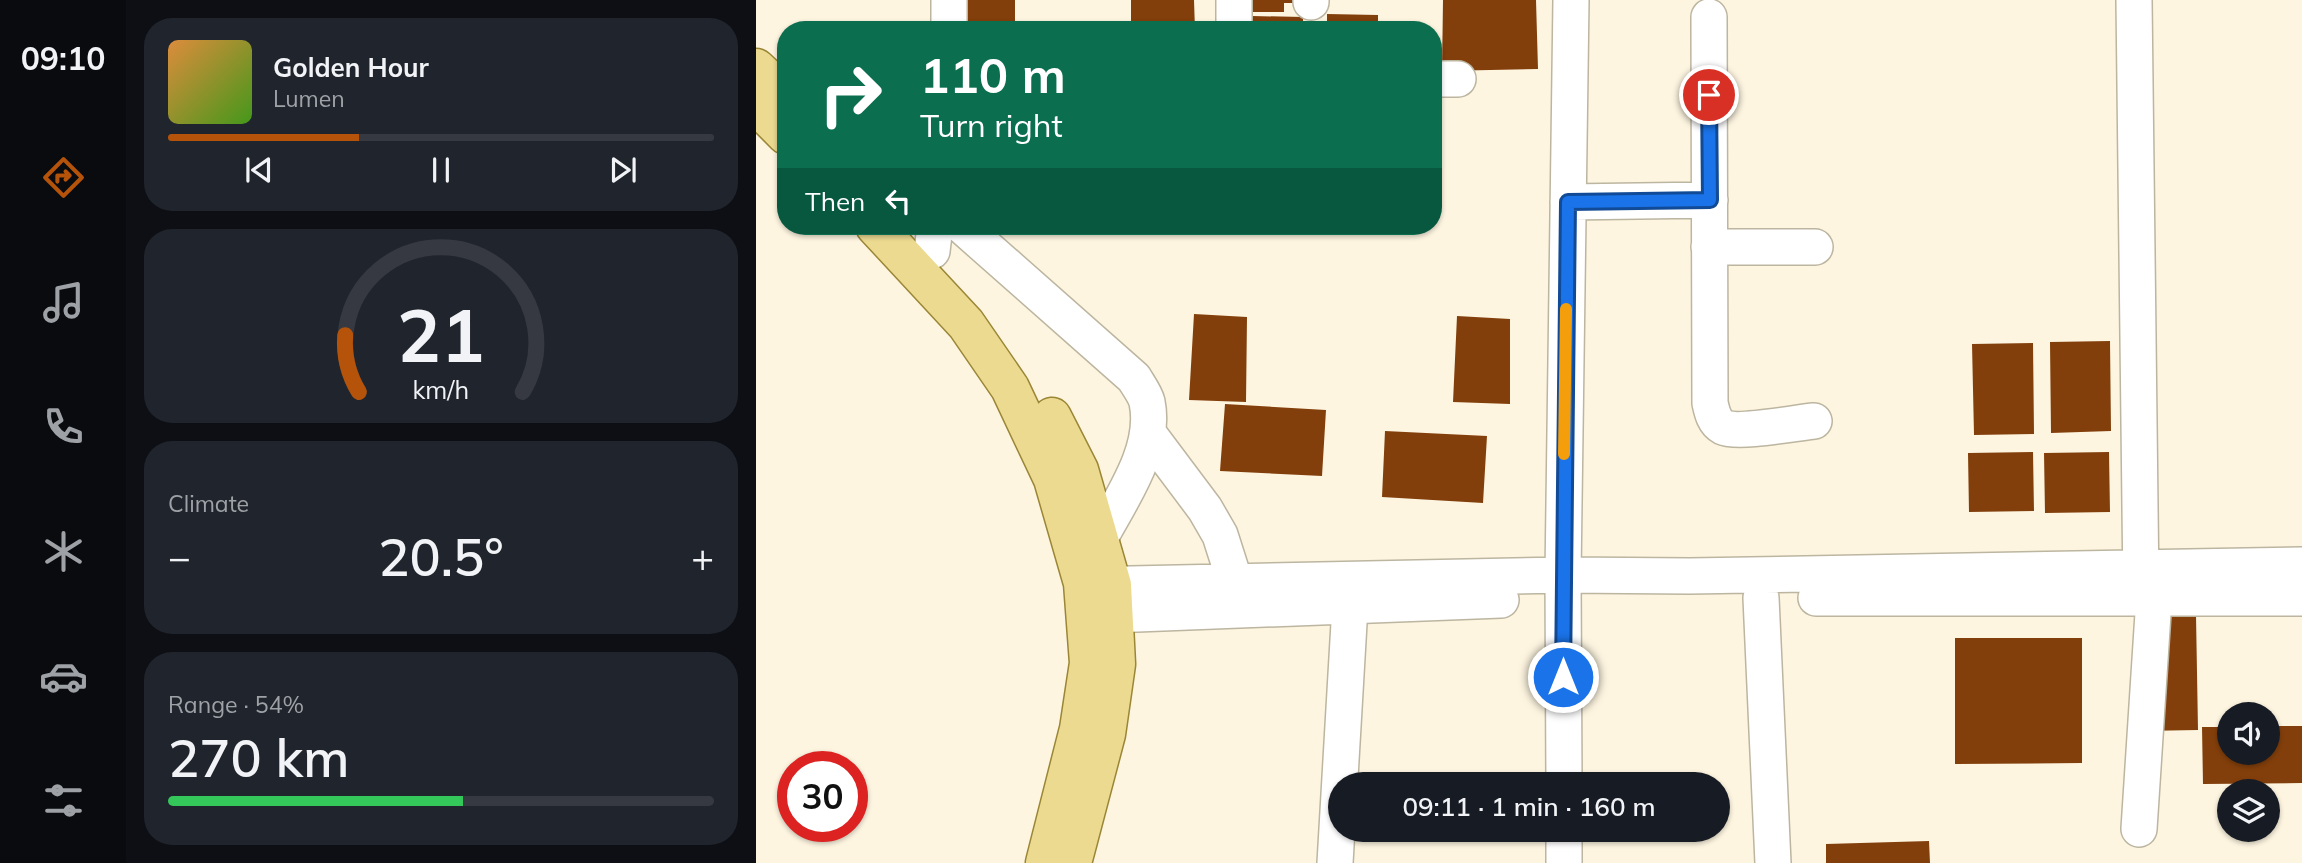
<!DOCTYPE html>
<html lang="en">
<head>
<meta charset="utf-8">
<style>
	:root { --surface:#171b24; --page:#20242c; --text:#f1f3f6; --muted:#9ea1a6; --line:#363941; --accent:#b45309 }
	body { margin:0; font-family:Mulish,sans-serif; background:var(--page); color:var(--text); height:100vh; display:flex; flex-direction:column; font-size:26px; white-space:nowrap }
	* { box-sizing:border-box; margin:0 }
	p { font-size:23px; color:var(--muted) }
	.icon { flex:none; width:38px; height:38px; fill:none; stroke:currentColor; stroke-width:2; stroke-linecap:round; stroke-linejoin:round }
	.map { position:relative; flex:1; overflow:hidden }
	.details { display:flex; flex-direction:column; gap:18px; padding:18px; background:#0d0f14; width:630px }
	.details>* { flex:none }
	.banner { position:absolute; left:21px; top:21px; width:665px; height:214px; border-radius:28px; box-shadow:0 2px 5px #0004; background:#0b6e4f; color:#fff; overflow:hidden }
	.tools { position:absolute; left:1461px; top:702px; display:grid; gap:14px }
	.tools a { display:grid; place-items:center; width:63px; height:63px; border-radius:50%; background:var(--surface); box-shadow:0 2px 5px #0004; font-size:35px }
	.speed { position:absolute; left:21px; top:751px; display:flex; gap:14px; font-size:35px; font-weight:700; text-align:center }
	.speed>* { display:grid; place-content:center; width:91px; height:91px; border-radius:50%; background:var(--surface); box-shadow:0 2px 5px #0004; line-height:1 }
	.speed .limit { border:10px solid #d22; background:#fff; color:#111 }
	.pin { position:absolute; display:grid; place-items:center; width:60px; height:60px; color:#fff; margin:-30px; border:4px solid #fff; border-radius:50%; box-shadow:0 2px 7px #0007 }
	.me { position:absolute; width:77px; margin:-38px; rotate:0deg; stroke-linejoin:round; filter:drop-shadow(0 0 5px #0008) }
	.turn { display:flex; align-items:center; gap:24px; height:147px; padding:0 28px; font-size:32px }
	.turn .icon { width:91px; height:91px; stroke-width:2.5 }
	.turn b { display:block; font-size:49px; line-height:60px }
	.then { display:flex; align-items:center; height:66px; padding:0 28px; background:#0003; gap:14px; font-size:26px }
	.big { font-size:52px; font-weight:600; line-height:1.1 }
	.details .tile { flex:1; display:flex; flex-direction:column; justify-content:center; gap:10px; min-width:0; padding:0 24px; border-radius:28px; background:var(--page) }
	.details .dial { align-items:center; gap:0 }
	.dial svg { height:182px; overflow:visible; fill:none; stroke:var(--line); stroke-width:7; stroke-linecap:round; text-anchor:middle }
	.dial text { fill:var(--text); stroke:none }
	.song { display:flex; align-items:center; gap:21px }
	.cover { width:84px; height:84px; border-radius:10px; background:linear-gradient(135deg,hsl(30 70% 55%),hsl(100 70% 35%)) }
	.played { height:7px; border-radius:4px; background:linear-gradient(90deg,var(--accent) 35%,var(--line) 35%) }
	.keys { display:flex; justify-content:space-around; direction:ltr }
	.heat { display:flex; justify-content:space-between; align-items:center; font-size:38px; direction:ltr }
	.charge { height:10px; border-radius:5px; background:linear-gradient(90deg,#34c759 54%,var(--line) 0) }
	.trip { position:absolute; left:572px; top:772px; width:402px; height:70px; border-radius:35px; background:var(--surface); box-shadow:0 2px 5px #0004; font-weight:600; line-height:70px; text-align:center }
	main { display:flex; flex:1; min-height:0 }
	.dock { display:flex; flex-direction:column; width:126px; justify-content:space-around; align-items:center; background:#090b0e; color:var(--muted) }
	.dock .icon { width:49px; height:49px }
	.dock .selected { color:var(--accent) }
	.dock b { font-size:32px; color:var(--text) }
	.map>svg:first-child { display:block }
	.building { fill:#833f0b }
	.lines { fill:none; stroke-linecap:round; stroke-linejoin:round }
	.minor-casing { stroke:#bcb5a0; stroke-width:38 }
	.major-casing { stroke:#9a8635; stroke-width:41 }
	.minor { stroke:#fff; stroke-width:35 }
	.major { stroke:#ecda91; stroke-width:38 }
	.route-casing { stroke:#114b97; stroke-width:18 }
	.route { stroke:#1a73e8; stroke-width:12 }
	.slow { stroke:#f59e0b; stroke-width:12 }
</style>
</head>
<body>
<main>
<nav class="dock">
<b>09:10</b>
<svg class="icon selected" aria-label="directions" viewBox="0 0 24 24"><path d="M12 3l9 9-9 9-9-9zM9 14v-3h6M13 9l2 2-2 2"/></svg>
<svg class="icon" aria-label="music" viewBox="0 0 24 24"><path d="M9 18V5l10-2v13"/><circle cx="6" cy="18" r="3"/><circle cx="16" cy="16" r="3"/></svg>
<svg class="icon" aria-label="phone" viewBox="0 0 24 24"><path d="M5 4h4l2 5-3 2q2 4 5 5l2-3 5 2v4C11 20 4 13 5 4z"/></svg>
<svg class="icon" aria-label="climate" viewBox="0 0 24 24"><path d="M12 3v18M4 7l16 10M4 17L20 7"/></svg>
<svg class="icon" aria-label="car" viewBox="0 0 24 24"><path d="M5 17H2v-5l4-1 3-4h7l3 4 3 1v5h-3M9 17h6M6 11h13"/><circle cx="7" cy="17" r="2"/><circle cx="17" cy="17" r="2"/></svg>
<svg class="icon" aria-label="filters" viewBox="0 0 24 24"><path d="M4 7h16M4 17h16"/><circle cx="9" cy="7" r="2"/><circle cx="15" cy="17" r="2"/></svg>
</nav>
<section class="details">
<div class="tile">
<div class="song"><i class="cover"></i><div><b>Golden Hour</b><p>Lumen</p></div></div>
<div class="played"></div>
<div class="keys"><svg class="icon" aria-label="previous" viewBox="0 0 24 24"><path d="M18 5L8 12l10 7zM5 5v14"/></svg><svg class="icon" aria-label="pause" viewBox="0 0 24 24"><path d="M8 5v14M16 5v14"/></svg><svg class="icon" aria-label="next" viewBox="0 0 24 24"><path d="M6 5l10 7-10 7zM19 5v14"/></svg></div>
</div>
<div class="tile dial"><svg viewBox="0 0 100 80">
<path d="M14 69A42 42 0 1 1 86 69"/>
<path d="M14 69A42 42 0 0 1 8 44" stroke="#b45309"/>
<text x="50" y="56" font-size="32" font-weight="700">21</text>
<text x="50" y="72" font-size="11">km/h</text>
</svg></div>
<div class="tile"><p>Climate</p>
<div class="heat"><a>−</a><b class="big">20.5°</b><a>+</a></div>
</div>
<div class="tile"><p>Range · 54%</p><b class="big">270 km</b><div class="charge"></div></div>
</section>
<div class="map">
<svg width="1546" height="863" viewBox="0 0 1546 863">
	<rect width="100%" height="100%" fill="#fdf5e0"/>
	<path class="building" d="M205 0H259V30H205Z
		M375 0H438L439 30H375Z
		M490 0H550V3H528V12H490Z
		M687 0H780L782 69 686 71Z
		M571 14 622 15V26L633 27V30H571Z
		M496 16 547 17V30H496Z
		M438 314 491 317 490 402 433 400Z
		M701 316 754 319V404L697 402Z
		M1354 341 1355 431 1295 433 1294 342Z
		M1277 343 1278 434 1218 435 1216 344Z
		M469 404 570 410 566 476 464 471Z
		M629 431 731 436 727 503 626 497Z
		M1277 452 1278 511 1213 512 1212 453Z
		M1353 452 1354 512 1289 513 1288 453Z
		M1440 615 1442 730 1386 731 1383 616Z
		M1199 638H1326V763L1199 764Z
		M1512 726H1546V783L1447 784 1446 727H1474V752H1512Z
		M1173 841 1174 863H1070V844Z"/>
	<g class="lines">
		<g class="minor-casing">
			<path id="minor" d="M478 0V30
				M555 0V2
				M1378 0 1385 591
				M953 17 954 403C956 412 958 422 967 427 981 434 1039 423 1058 421
				M193 30V0
				M677 79H702
				M812 202 954 200
				M206 226 378 378C382 385 389 394 391 402 401 450 364 500 343 540
				M953 247H1059
				M176 251 179 226
				M392 433 449 509 464 535 479 582
				M327 585 807 575 934 576 1546 565
				M1005 598 1017 863
				M1060 598H1546
				M330 616 745 600
				M808 784 807 575 815 0
				M1383 829 1398 598
				M808 830V863
				M579 863 594 606"/>
		</g>
		<g class="major-casing">
			<path id="major" d="M0 68 30 96
				M0 105 30 135
				M119 226 210 324 254 388 297 479 327 583 333 663 323 729 289 863
				M296 417 323 470 356 585 360 664 350 734 316 863"/>
		</g>
		<use href="#minor" class="minor"/>
		<use href="#major" class="major"/>
	</g>
	<g class="lines">
		<g class="route-casing">
			<path id="route" d="M807 677 812 202 954 200 953 95"/>
		</g>
		<use href="#route" class="route"/>
		<path class="slow" d="M808 454 810 309"/>
	</g>
</svg>
<div class="tools">
<a><svg class="icon" aria-label="sound" viewBox="0 0 24 24"><path d="M4 9h4l5-4v14l-5-4H4zM17 9q2 3 0 6"/></svg></a>
<a><svg class="icon" aria-label="layers" viewBox="0 0 24 24"><path d="M12 4l9 5-9 5-9-5zM3 14l9 5 9-5"/></svg></a>
</div>
<div class="speed"><div class="limit">30</div></div>
<div class="pin" style="left:953px;top:95px;background:#d93025"><svg class="icon" aria-label="arrive" viewBox="0 0 24 24"><path d="M6 21V4h12l-3 4 3 4H6"/></svg></div>
<svg class="me" style="left:807px;top:677px" viewBox="-20 -20 40 40"><circle r="17" fill="#1a73e8" stroke="#fff" stroke-width="3"/><path d="M0-11L8 9 0 5-8 9z" fill="#fff"/></svg>
<div class="trip">09:11 · 1 min · 160 m</div>
<div class="banner">
<div class="turn"><svg class="icon" aria-label="right" viewBox="0 0 24 24"><path d="M7 20v-9h11M14 6l5 5-5 5"/></svg><div><b>110 m</b>Turn right</div></div>
<div class="then">Then<svg class="icon" aria-label="left" viewBox="0 0 24 24"><path d="M17 20v-9H6M10 6l-5 5 5 5"/></svg></div>
</div>
</div>
</main>
</body>
</html>
